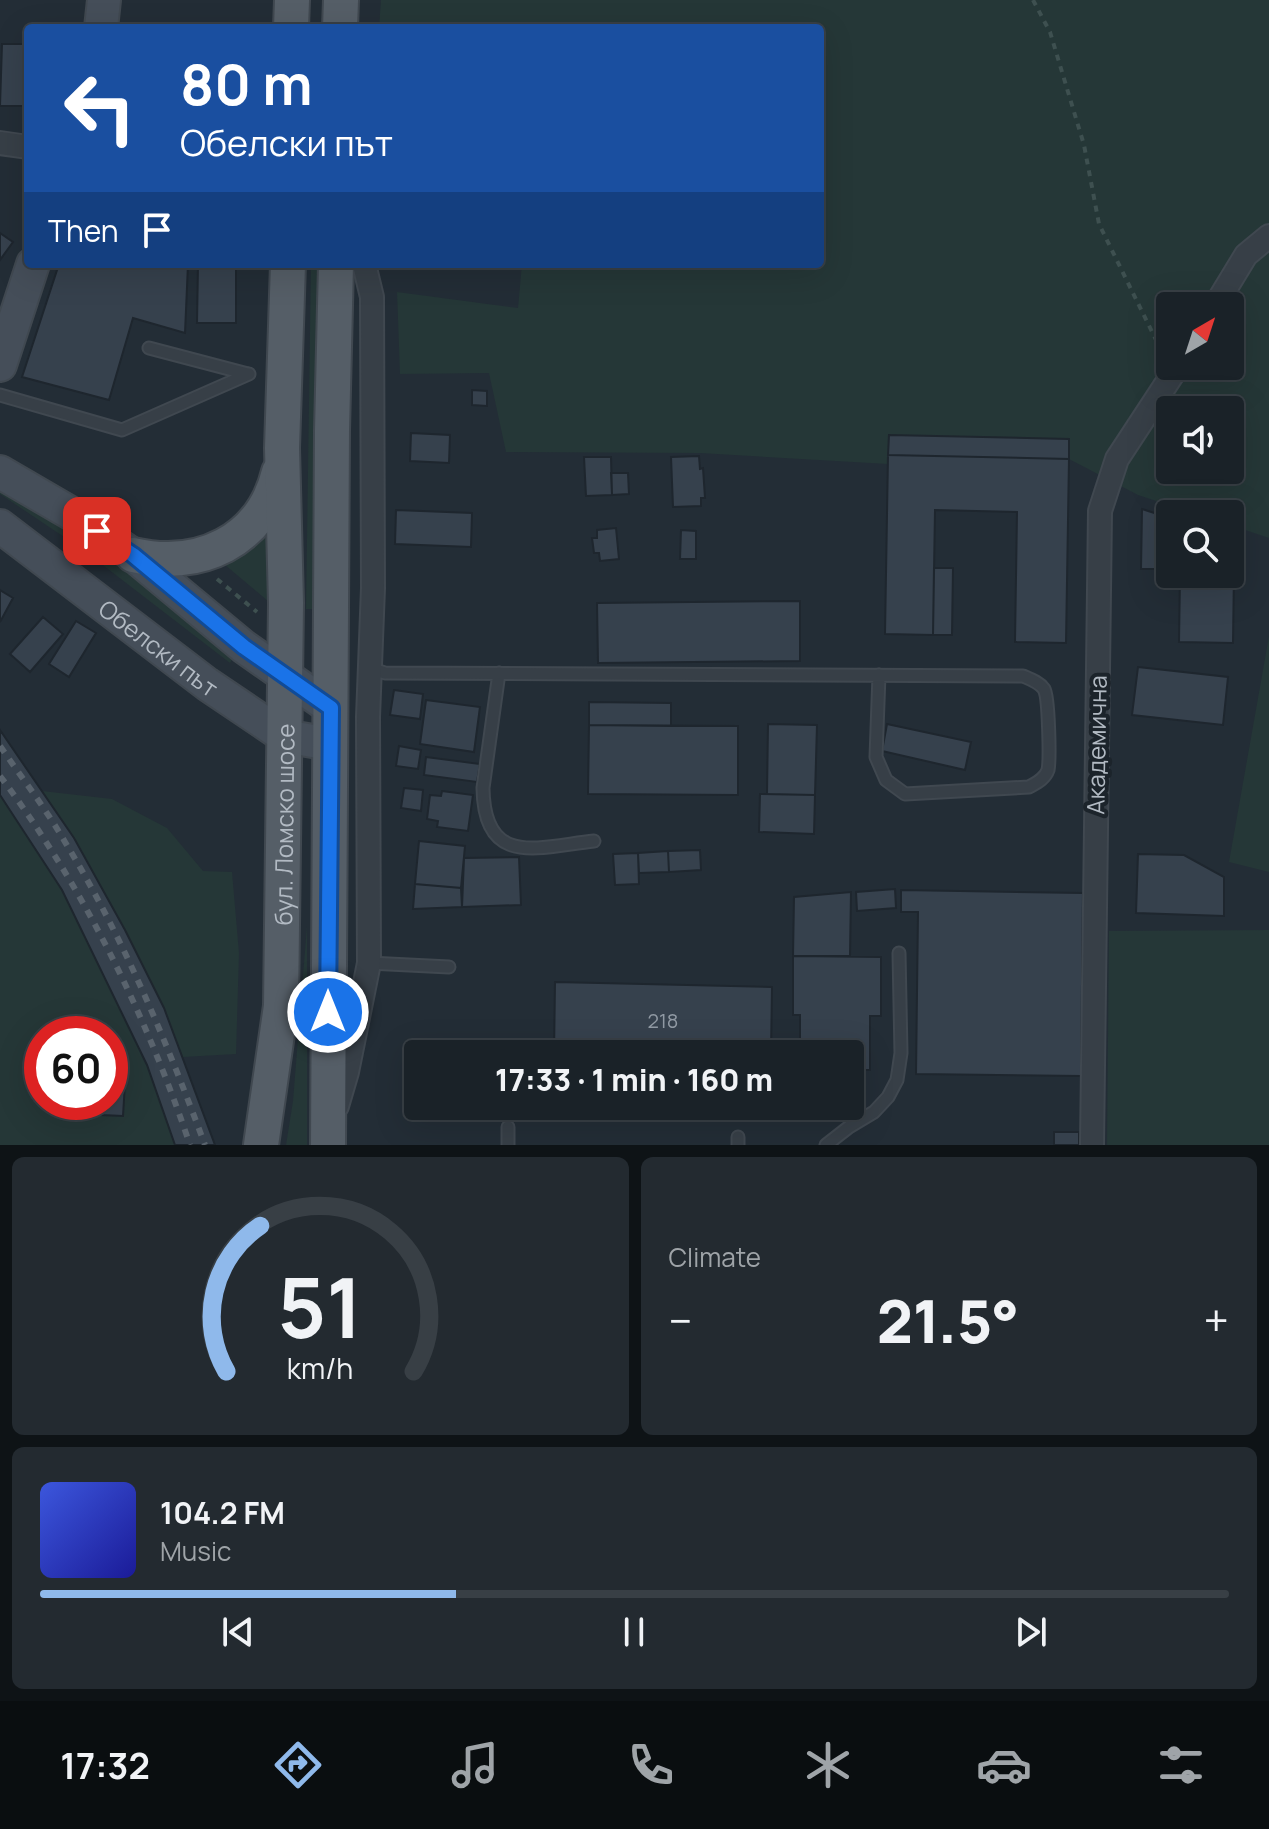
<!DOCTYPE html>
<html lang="en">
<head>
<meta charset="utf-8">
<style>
	:root { --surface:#1a2228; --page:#232a30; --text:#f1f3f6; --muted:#9fa4a8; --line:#383f45; --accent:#8fb9eb }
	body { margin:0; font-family:Manrope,sans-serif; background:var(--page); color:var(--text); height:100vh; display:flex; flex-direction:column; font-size:30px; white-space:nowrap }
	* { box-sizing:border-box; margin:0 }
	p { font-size:26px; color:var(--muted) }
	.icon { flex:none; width:44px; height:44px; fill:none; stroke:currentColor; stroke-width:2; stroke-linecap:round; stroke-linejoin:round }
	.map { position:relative; height:1145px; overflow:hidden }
	.details { display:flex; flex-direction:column; gap:12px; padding:12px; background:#0e1316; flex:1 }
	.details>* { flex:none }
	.top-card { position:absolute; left:24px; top:24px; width:800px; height:244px; border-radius:8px; box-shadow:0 8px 32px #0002,0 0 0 2px var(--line); background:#1a4fa0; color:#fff; overflow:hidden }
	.needle { width:52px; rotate:39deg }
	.tools { position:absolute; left:1156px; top:292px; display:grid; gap:16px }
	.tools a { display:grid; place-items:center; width:88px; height:88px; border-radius:8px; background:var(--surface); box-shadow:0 8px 32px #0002,0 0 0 2px var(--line); font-size:40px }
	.speed { position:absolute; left:24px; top:1016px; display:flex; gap:16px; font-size:40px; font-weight:700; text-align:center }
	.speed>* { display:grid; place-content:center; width:104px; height:104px; border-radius:50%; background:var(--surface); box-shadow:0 8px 32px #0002,0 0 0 2px var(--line); line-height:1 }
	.speed .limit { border:12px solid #d22; background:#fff; color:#111 }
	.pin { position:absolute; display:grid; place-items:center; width:68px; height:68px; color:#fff; margin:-34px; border-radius:16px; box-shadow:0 4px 12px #0006 }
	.me { position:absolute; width:88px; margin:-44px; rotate:0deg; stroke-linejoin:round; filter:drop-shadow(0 0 6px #0008) }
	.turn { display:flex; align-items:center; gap:28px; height:168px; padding:0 24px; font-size:36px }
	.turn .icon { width:104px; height:104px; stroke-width:2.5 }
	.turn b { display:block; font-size:56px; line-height:68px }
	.then { display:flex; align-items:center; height:76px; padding:0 24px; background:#0003; gap:16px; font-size:30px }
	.big { font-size:60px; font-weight:800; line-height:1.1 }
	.details .card { flex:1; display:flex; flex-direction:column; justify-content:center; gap:12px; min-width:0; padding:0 28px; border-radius:12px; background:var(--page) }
	.details .dial { align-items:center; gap:0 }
	.dial svg { height:208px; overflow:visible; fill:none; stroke:var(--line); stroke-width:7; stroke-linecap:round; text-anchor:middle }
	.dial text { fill:var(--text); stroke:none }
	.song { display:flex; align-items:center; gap:24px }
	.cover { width:96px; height:96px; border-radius:12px; background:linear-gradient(135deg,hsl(230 70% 55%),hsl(240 70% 35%)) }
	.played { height:8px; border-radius:4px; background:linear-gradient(90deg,var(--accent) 35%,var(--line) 35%) }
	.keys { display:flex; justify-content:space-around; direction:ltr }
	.heat { display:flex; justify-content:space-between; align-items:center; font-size:44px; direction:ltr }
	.details .tiles { flex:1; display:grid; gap:12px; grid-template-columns:1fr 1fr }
	.card:last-child { grid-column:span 2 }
	.trip { position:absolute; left:404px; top:1040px; width:460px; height:80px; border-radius:8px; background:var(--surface); box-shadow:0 8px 32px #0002,0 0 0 2px var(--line); font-weight:800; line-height:80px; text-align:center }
	.dock { display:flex; height:128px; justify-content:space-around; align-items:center; background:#0a0e10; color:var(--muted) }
	.dock .icon { width:56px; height:56px }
	.dock .selected { color:var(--accent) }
	.dock b { font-size:36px; color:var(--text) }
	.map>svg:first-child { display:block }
	.green { fill:#253737; fill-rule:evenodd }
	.building { fill:#36414d; stroke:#1e262e; stroke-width:2 }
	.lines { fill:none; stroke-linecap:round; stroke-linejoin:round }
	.lane-casing { stroke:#404850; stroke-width:15 }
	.street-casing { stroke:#404850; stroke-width:26 }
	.secondary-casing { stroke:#404850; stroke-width:36 }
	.primary-casing { stroke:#404850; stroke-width:38 }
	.path { stroke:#3e5050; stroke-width:4; stroke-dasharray:6 6; stroke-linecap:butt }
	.lane { stroke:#373f47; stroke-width:11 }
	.street { stroke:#373f47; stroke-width:22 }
	.secondary { stroke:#454e59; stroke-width:32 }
	.primary { stroke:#555e67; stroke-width:34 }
	.rail { stroke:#59636d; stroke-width:6; stroke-dasharray:8 8; stroke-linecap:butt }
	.route-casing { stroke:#114b97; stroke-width:20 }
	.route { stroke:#1a73e8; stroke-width:14 }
	.labels { text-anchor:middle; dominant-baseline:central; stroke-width:8; stroke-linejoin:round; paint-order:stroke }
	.number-label { font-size:20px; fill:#919aa4 }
	.street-label { font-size:24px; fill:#b2bac3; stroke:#1c242b }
</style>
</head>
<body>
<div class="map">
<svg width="1269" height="1145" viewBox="0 0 1269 1145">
	<rect width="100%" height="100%" fill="#232d36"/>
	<path class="green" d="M381 0H1269V538L1230 525V514H1196L1138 495 1069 459 888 464 700 453 506 452 489 373 400 374 397 292 518 308 522 264H820V28H379ZM1170 306H1230V366H1170ZM1170 410H1230V470H1170Z
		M311 264H323L318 609H306Z
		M0 487 8 489C86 542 161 596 234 656L230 663 82 549 0 494Z
		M265 527 267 534 268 601 224 564Z
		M1269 636V872L1229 862Z
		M42 791 112 799 167 828 203 871 232 872 239 953 236 1054 183 1057C146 963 98 874 42 791Z
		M0 795 62 890 147 1065 175 1145H0ZM42 1034H110V1102H42Z
		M307 926V1145H286L293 1101Z
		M1269 930V1145H1107L1109 931Z"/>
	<path class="building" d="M2 44H28V106H0Z
		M0 233 13 242 0 260Z
		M59 264H188L185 333 133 318 109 400 22 377Z
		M198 264H236V323H197Z
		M472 390 487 391V406L472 405Z
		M411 433 450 435 449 463 410 461Z
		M889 435 1069 439V459L888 455Z
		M888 455 1069 459 1066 643 1015 642 1017 512 935 510 933 635 885 634Z
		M699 456 700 469 703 468 705 498H701V506L673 507 671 457Z
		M584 457H611L612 495 586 496Z
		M611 473H628L629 494 612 495Z
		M1142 509 1170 518V569H1141Z
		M396 510 472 513 471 547 395 544Z
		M616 528 619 559 600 561 599 553H594L592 538H597V530Z
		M681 530 696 531V559H680Z
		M1230 537 1242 541 1241 571H1234L1233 643 1179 642 1180 574H1230Z
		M934 568H953L952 635H933Z
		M0 590 13 598 0 622Z
		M800 601V661L598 663 597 603Z
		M43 617 63 634 30 672 10 654Z
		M76 621 96 633 69 677 49 664Z
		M1138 667 1228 677 1223 725 1132 715Z
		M394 690 423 694 420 719 390 715Z
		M426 700 480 707 474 752 420 744Z
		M589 702 671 703V726L589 725Z
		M768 724 817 725 815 795 767 794Z
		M887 724 971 742 965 770 882 751Z
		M589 725 738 726V795L588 794Z
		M0 730 74 838 125 930 164 1008 215 1145H175L147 1065 62 890 0 795Z
		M399 746 421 750 418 769 396 766Z
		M426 757 480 764 477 782 424 775Z
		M404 788 423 790 421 811 401 808Z
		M442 791 473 795 468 831 437 827 438 821 427 819 430 795 441 796Z
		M760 794 815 795 814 834 759 832Z
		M419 841 465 846 461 888 415 884Z
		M700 850 701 870 669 872 668 851Z
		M668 851 669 872 639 873 638 853Z
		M638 853 639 884 615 885 613 854Z
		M1138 854 1184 855 1224 877V916L1136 913Z
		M519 857 521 905 462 907 464 858Z
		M415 884 461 888 462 907 413 909Z
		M895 889 896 908 857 911 856 892Z
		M901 890 1083 893 1081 1076 916 1074 918 912H901Z
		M851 892 850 956H793L794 897Z
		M793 956 881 957V1016H870V1070H850V1054H800V1015H793Z
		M555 982 772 987 771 1054H554Z
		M110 1082 125 1083 123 1116 101 1115 102 1102H110Z
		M1054 1132H1079V1145H1054Z"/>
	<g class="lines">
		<g class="lane-casing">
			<path id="lane" d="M149 348 248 374
				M0 395 122 430 249 374
				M370 668 385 673 1023 676C1030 679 1039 682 1044 689 1049 697 1050 761 1048 770 1045 779 1036 783 1029 787L905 794 886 780 876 757 879 675
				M499 673 483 788C484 868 538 847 594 841
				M369 963 449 967
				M508 1145V1127
				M738 1145V1137
				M826 1145 849 1127 874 1112 888 1097 897 1080 901 1053 899 953"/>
		</g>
		<g class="street-casing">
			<path id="street" d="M0 143 28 147
				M1215 306 1246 255 1269 236
				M337 1106 347 1072 369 963 368 717 373 588 372 297 364 264
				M1092 1145 1100 511 1117 459 1178 366"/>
		</g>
		<g class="secondary-casing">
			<g id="secondary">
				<path d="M101 28 104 0"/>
				<path d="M0 365 33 264"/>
				<path d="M0 472 79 518 133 555 244 647 331 708"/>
				<path id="s1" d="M0 526 207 684 284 736 330 744"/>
			</g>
		</g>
		<g class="primary-casing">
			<g id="primary">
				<path d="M291 28 292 0"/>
				<path d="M340 28 341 0"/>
				<path d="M133 555C199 570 262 542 279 472"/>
				<path id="s2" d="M261 1145 281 1006 286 603 282 448 288 264"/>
				<path d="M328 1145 332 431 336 264"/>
			</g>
		</g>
		<path class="path" d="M1033 0 1050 32 1084 145 1099 224 1161 350
			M217 579 257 612"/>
		<use href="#lane" class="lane"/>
		<use href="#street" class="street"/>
		<use href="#secondary" class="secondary"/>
		<use href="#primary" class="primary"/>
		<path class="rail" d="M0 746C22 778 46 809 65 842 123 937 166 1040 205 1145
			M0 776C83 886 146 1014 190 1145"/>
	</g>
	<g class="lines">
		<g class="route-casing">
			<path id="route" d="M97 531 133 555 244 647 331 708 328 1012"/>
		</g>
		<use href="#route" class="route"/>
	</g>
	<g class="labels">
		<g class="number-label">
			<text x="663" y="1020">218</text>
		</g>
		<g class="street-label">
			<text stroke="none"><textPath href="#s1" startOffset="200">Обелски път</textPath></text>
			<text transform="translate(1096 745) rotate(-89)">Академична</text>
			<text stroke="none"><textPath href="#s2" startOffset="322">бул. Ломско шосе</textPath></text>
		</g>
	</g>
</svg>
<div class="tools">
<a><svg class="needle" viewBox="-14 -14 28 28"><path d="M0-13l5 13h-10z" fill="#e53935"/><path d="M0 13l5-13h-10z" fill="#9fa4a8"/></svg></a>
<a><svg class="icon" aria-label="sound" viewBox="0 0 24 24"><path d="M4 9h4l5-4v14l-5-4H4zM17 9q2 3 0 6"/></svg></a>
<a><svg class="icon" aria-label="search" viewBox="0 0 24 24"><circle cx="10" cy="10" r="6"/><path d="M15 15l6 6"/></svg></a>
</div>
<div class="speed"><div class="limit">60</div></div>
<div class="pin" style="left:97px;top:531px;background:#d93025"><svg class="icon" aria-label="arrive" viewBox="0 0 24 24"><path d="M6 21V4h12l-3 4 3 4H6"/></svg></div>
<svg class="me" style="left:328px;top:1012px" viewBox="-20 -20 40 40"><circle r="17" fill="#1a73e8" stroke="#fff" stroke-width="3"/><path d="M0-11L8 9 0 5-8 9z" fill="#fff"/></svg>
<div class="trip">17:33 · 1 min · 160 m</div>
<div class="top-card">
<div class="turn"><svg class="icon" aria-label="left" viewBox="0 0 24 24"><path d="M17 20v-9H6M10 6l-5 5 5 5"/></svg><div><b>80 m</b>Обелски път</div></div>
<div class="then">Then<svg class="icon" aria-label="arrive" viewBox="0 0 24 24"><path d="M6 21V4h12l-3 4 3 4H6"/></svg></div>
</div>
</div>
<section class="details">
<div class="tiles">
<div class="card dial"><svg viewBox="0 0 100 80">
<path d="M14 69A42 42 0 1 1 86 69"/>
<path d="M14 69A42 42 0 0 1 27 13" stroke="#8fb9eb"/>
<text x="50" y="56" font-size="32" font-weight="700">51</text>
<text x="50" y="72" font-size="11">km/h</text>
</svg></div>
<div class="card"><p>Climate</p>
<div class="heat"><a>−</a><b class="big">21.5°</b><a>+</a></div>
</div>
<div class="card">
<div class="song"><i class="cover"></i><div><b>104.2 FM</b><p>Music</p></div></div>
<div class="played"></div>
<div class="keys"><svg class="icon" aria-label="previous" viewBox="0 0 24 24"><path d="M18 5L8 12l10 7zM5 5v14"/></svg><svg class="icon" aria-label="pause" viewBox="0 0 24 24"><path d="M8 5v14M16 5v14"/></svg><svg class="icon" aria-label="next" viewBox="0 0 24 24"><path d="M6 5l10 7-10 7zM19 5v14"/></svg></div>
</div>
</div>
</section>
<nav class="dock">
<b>17:32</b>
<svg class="icon selected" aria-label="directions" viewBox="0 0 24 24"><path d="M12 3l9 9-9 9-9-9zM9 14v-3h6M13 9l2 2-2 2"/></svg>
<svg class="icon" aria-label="music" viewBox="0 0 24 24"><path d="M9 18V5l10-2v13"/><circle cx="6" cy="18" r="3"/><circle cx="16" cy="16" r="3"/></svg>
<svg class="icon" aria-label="phone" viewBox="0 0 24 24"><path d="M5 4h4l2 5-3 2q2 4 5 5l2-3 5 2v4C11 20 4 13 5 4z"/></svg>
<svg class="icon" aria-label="climate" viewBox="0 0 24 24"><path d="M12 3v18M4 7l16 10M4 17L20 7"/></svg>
<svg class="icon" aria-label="car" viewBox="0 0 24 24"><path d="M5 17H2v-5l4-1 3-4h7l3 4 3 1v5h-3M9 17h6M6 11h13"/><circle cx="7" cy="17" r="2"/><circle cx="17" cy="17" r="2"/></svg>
<svg class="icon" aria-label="filters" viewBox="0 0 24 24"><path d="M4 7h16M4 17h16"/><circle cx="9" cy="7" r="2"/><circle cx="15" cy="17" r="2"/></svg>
</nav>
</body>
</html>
